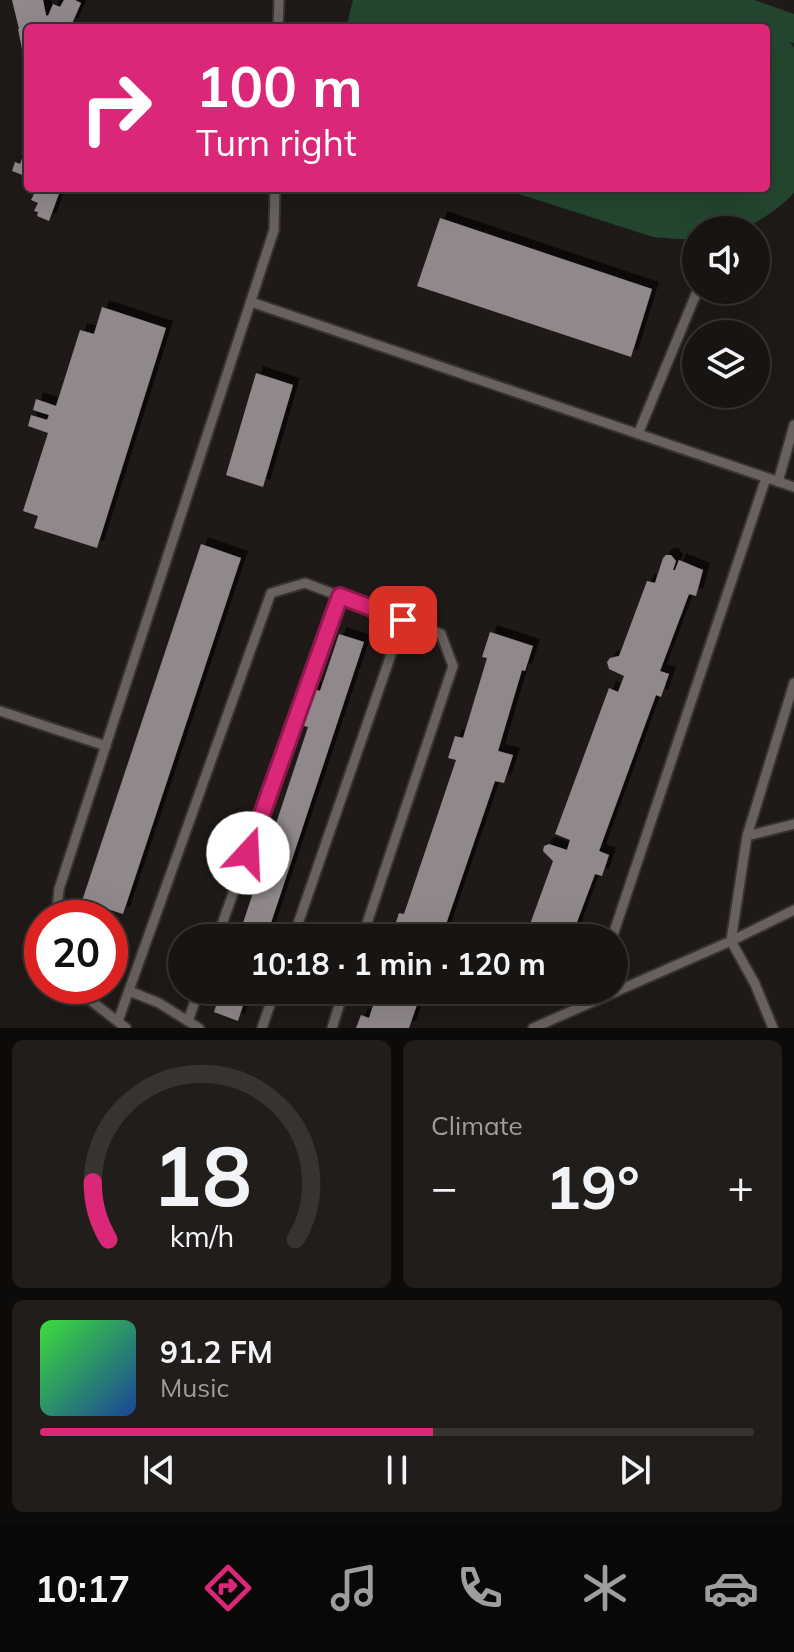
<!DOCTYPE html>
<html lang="en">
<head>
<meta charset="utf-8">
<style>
	:root { --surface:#171411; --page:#201d1a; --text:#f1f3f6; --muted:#9e9e9f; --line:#363331; --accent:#db2777 }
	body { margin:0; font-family:Mulish,sans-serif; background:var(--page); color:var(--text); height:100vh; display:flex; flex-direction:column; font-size:30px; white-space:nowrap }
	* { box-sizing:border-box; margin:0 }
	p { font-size:26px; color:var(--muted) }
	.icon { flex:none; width:44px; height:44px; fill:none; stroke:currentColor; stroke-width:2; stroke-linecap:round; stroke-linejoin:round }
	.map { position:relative; height:1028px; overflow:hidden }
	.details { display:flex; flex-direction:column; gap:12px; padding:12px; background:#0d0b09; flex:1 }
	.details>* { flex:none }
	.guide { position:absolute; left:24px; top:24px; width:746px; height:168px; border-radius:8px; box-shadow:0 8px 32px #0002,0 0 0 2px var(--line); background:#db2777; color:#fff; overflow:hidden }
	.buttons { position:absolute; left:682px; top:216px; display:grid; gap:16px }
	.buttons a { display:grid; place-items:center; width:88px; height:88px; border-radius:50%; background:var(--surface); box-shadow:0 8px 32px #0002,0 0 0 2px var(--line); font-size:40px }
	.speed { position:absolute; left:24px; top:900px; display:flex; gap:16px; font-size:40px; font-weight:700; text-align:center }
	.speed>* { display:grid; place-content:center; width:104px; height:104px; border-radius:50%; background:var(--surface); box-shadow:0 8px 32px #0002,0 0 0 2px var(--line); line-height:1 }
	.speed .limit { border:12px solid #d22; background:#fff; color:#111 }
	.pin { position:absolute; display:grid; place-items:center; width:68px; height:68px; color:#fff; margin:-34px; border-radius:16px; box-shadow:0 4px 12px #0006 }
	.me { position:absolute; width:88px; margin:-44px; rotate:20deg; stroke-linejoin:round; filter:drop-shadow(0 0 6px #0008) }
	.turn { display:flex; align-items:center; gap:28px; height:168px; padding:0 40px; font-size:36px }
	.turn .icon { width:104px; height:104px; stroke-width:2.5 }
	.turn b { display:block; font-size:56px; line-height:68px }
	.big { font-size:60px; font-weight:700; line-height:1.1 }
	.details .widget { flex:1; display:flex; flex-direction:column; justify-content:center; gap:12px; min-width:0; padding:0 28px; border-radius:12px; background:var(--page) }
	.details .dial { align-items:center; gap:0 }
	.dial svg { height:208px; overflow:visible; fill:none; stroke:var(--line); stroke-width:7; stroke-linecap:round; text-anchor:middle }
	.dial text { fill:var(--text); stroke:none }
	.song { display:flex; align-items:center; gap:24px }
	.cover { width:96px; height:96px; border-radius:12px; background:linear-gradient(135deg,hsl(120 70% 55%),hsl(220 70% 35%)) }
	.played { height:8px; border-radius:4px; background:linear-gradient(90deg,var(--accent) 55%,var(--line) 55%) }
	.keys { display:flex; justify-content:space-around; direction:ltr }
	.heat { display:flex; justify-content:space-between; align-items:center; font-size:44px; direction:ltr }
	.details .tiles { flex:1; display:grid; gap:12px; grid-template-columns:1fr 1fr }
	.widget:last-child { grid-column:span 2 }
	.trip { position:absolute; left:168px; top:924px; width:460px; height:80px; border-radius:40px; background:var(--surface); box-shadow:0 8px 32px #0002,0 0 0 2px var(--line); font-weight:700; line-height:80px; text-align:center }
	.menu { display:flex; height:128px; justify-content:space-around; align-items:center; background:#090807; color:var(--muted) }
	.menu .icon { width:56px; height:56px }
	.menu .selected { color:var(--accent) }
	.menu b { font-size:36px; color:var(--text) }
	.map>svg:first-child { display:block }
	.garden { fill:#24462f }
	.building { fill:#90888b; filter:url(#shadow) }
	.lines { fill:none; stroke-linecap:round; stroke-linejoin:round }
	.service-casing { stroke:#373332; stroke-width:13 }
	.service { stroke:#68615e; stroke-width:9 }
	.route-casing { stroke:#8e194d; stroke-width:20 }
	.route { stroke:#db2777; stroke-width:14 }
</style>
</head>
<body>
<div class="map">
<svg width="794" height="1028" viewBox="0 0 794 1028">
	<defs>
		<filter id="shadow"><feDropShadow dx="7" dy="-7" stdDeviation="0" flood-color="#0009"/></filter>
	</defs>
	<rect width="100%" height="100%" fill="#1f1a17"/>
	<path class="garden" d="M353 0H754L794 14V43L790 42 794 48V193C781 207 754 227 735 230 722 232 708 230 696 230V239H676L653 237 500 188H766V28H346Z"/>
	<path class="building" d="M12 0H43L46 15 48 16 53 4 60 7 64 0H75L81 3 71 26 69 25 68 28H56L50 25 48 26V28H28V53L23 54 18 29H19Z
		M23 156 28 158V175L26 174 25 176 12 171 15 162 20 164Z
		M37 188H61L49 221 37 216 38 212 34 211 38 203 31 200Z
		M440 218 652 289 631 357 417 286Z
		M102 307 166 328 97 548 34 528 38 516 23 511 48 433 28 426 31 415 47 420 49 415 33 410 36 399 56 406 80 330 94 334Z
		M256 373 293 385 263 487 226 475Z
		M201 544 241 558 123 914 82 901Z
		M666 555H671L676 561 673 570H675L679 560 703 570 696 596 689 594 660 671 669 674 661 697 656 695 599 851 609 855 602 876 595 874 571 938H525L553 861 543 851 544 846 549 844 567 850 570 840 555 834 609 688 618 692 624 676 609 669 607 662 610 658 619 656 647 581 655 583 663 558Z
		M490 632 533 646 525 671 522 670 498 751 513 755 504 783 495 781 444 930 454 933 452 938H396L397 935 392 934 399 913 404 914 456 760 448 758 455 736 463 738 487 658 482 657Z
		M339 634 364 642 266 938H238L308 727 300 725 311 688 320 691Z
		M221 990H248L238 1021 214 1012Z
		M378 990H422L409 1028H356L361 1015 369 1018Z"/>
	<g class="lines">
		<g class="service-casing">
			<path id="service" d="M278 28 279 0
				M251 302 794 487
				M638 434 696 294
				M778 482 794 425
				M0 711 106 746
				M747 836 794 824
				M56 918 59 889 274 230 275 188
				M217 938 340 596
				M293 938 403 620
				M612 938 766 478
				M72 986 126 1028
				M129 991 159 1003 199 1028
				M118 1021 271 593 305 583 441 634 453 666 362 938
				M188 1021 199 990
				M262 1028 275 990
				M332 1028 344 990
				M533 1028 731 941 794 910
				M773 1028 755 984 731 941 747 836 794 683"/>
		</g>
		<use href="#service" class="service"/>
	</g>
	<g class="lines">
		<g class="route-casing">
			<path id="route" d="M248 853 340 596 403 620"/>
		</g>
		<use href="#route" class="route"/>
	</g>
</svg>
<div class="buttons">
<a><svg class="icon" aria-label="sound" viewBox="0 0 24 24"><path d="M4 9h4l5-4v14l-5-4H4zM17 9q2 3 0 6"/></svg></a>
<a><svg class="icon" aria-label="layers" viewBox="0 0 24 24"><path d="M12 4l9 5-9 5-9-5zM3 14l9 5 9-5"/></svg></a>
</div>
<div class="speed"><div class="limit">20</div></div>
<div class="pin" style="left:403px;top:620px;background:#d93025"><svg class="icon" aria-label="arrive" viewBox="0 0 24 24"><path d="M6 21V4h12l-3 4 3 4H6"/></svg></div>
<svg class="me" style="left:248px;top:853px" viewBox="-20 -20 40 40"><circle r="19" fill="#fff"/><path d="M0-13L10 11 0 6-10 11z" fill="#db2777"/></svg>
<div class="trip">10:18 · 1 min · 120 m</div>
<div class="guide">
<div class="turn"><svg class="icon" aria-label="right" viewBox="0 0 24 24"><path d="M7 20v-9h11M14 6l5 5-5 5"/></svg><div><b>100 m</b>Turn right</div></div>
</div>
</div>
<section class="details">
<div class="tiles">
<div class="widget dial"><svg viewBox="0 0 100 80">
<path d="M14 69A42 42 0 1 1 86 69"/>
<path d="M14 69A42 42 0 0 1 8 47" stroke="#db2777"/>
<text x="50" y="56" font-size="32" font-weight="700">18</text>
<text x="50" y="72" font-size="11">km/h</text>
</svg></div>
<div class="widget"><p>Climate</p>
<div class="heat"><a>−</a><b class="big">19°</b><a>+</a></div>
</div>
<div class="widget">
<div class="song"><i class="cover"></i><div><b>91.2 FM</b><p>Music</p></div></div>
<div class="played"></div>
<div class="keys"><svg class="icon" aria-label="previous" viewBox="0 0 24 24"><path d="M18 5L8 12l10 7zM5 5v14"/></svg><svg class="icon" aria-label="pause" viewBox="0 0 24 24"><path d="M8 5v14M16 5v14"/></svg><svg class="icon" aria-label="next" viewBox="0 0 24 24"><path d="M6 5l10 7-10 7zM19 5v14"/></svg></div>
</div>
</div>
</section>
<nav class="menu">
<b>10:17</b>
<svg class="icon selected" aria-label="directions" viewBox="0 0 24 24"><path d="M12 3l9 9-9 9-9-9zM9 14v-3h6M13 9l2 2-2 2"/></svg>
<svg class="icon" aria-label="music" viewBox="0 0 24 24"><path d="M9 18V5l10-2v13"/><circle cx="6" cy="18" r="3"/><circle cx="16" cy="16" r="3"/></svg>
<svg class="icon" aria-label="phone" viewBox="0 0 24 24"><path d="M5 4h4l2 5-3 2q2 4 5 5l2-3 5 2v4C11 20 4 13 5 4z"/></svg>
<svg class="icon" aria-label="climate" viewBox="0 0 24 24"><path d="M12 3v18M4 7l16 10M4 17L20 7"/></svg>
<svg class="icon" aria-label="car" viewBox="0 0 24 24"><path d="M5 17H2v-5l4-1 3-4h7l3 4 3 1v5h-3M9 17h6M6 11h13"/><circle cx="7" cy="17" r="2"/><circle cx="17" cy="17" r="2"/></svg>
</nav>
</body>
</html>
